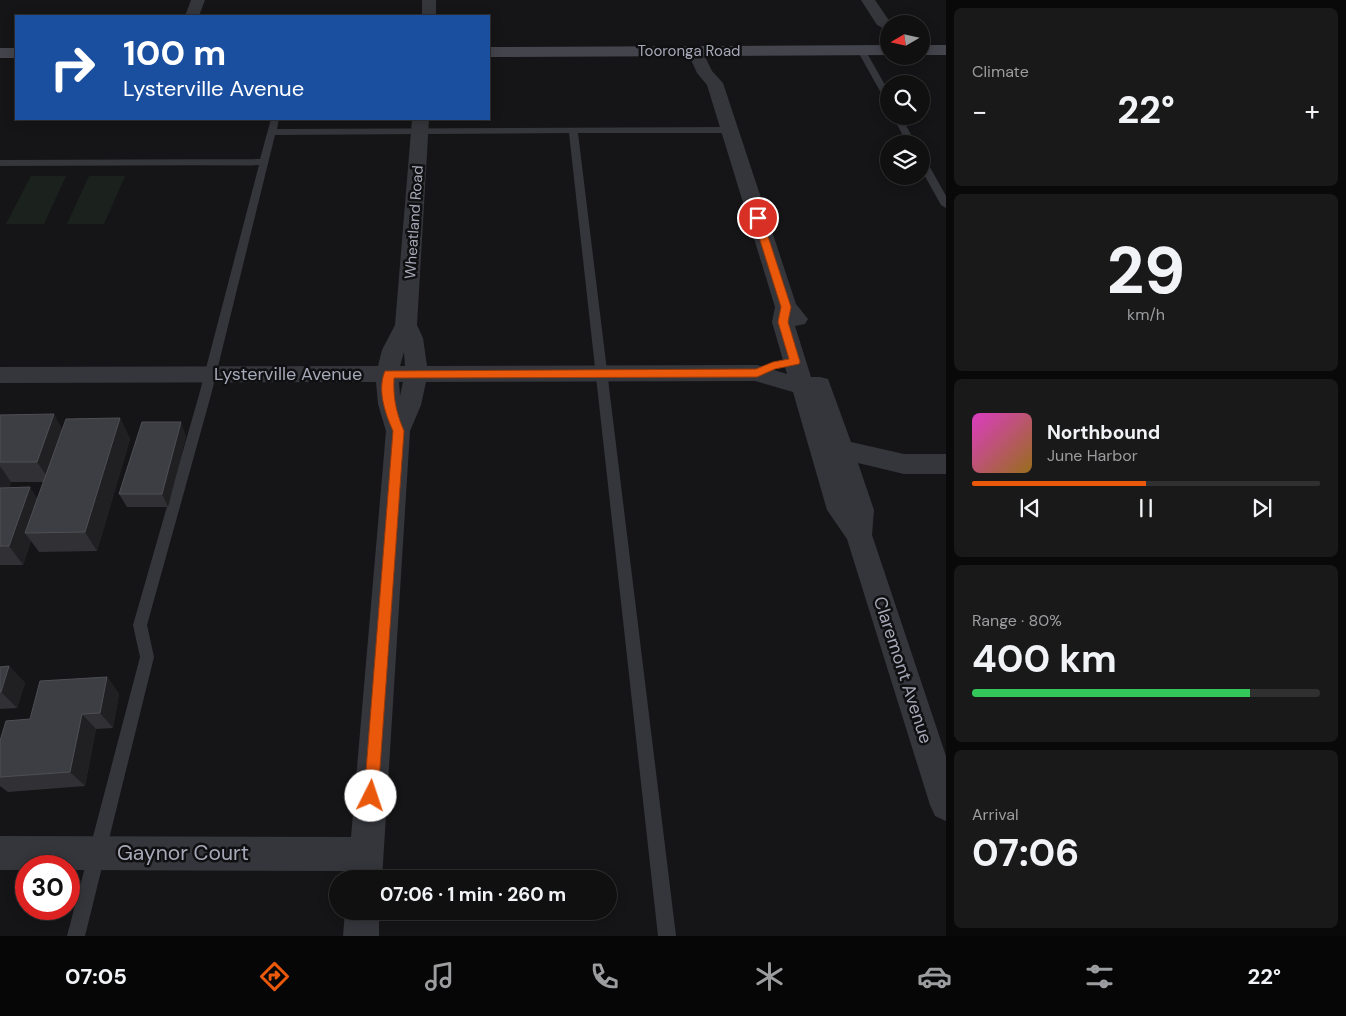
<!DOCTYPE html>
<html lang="en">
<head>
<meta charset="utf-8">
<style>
	:root { --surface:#101011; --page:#19191a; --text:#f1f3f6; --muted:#9c9d9f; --line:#303031; --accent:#ea580c }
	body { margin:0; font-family:"DM Sans",sans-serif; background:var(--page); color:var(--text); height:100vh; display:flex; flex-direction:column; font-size:19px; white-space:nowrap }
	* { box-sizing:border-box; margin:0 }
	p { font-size:16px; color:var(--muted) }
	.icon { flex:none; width:28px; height:28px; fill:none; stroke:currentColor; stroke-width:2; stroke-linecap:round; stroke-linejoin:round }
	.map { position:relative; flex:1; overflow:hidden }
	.panel { display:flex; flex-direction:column; gap:8px; padding:8px; background:#090909; width:400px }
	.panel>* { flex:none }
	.hud { position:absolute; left:15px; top:15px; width:475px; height:105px; border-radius:0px; box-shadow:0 2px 12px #0003,0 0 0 1px var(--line); background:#1a4fa0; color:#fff; overflow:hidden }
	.needle { width:32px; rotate:261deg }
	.buttons { position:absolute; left:880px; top:15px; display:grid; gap:10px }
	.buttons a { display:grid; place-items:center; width:50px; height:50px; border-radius:50%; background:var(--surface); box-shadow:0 2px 12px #0003,0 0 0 1px var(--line); font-size:25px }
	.speed { position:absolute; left:15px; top:855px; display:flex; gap:10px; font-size:25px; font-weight:700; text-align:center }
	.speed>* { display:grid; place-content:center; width:65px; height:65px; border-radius:50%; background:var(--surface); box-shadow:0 2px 12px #0003,0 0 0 1px var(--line); line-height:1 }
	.speed .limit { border:8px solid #d22; background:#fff; color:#111 }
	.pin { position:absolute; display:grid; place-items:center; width:42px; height:42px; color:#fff; margin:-21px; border:2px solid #fff; border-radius:50%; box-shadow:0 1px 5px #0007 }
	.me { position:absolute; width:55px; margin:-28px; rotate:4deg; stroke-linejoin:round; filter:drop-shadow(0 0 4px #0008) }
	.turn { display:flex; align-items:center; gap:18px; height:105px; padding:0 25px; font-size:22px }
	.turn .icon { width:65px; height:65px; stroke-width:2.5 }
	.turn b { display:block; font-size:35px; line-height:42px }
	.big { font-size:38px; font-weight:700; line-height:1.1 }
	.panel .tile { flex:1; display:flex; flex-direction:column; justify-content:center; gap:8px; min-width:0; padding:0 18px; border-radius:8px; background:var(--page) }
	.panel .dial { align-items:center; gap:0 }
	.dial b { font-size:65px; line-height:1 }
	.song { display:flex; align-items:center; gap:15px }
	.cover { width:60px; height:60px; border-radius:8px; background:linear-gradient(135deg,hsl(310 70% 55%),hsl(40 70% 35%)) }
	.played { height:5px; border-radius:2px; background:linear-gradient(90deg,var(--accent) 50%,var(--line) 50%) }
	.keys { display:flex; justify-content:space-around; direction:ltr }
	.heat { display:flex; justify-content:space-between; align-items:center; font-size:28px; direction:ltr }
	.charge { height:8px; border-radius:4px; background:linear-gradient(90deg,#34c759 80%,var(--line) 0) }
	.trip { position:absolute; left:329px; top:870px; width:288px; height:50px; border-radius:25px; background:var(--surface); box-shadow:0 2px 12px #0003,0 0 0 1px var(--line); font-weight:700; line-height:50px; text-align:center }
	.tabs { display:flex; height:80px; justify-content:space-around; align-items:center; background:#060607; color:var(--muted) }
	.tabs .icon { width:35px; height:35px }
	.tabs .on { color:var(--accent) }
	.tabs b { font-size:22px; color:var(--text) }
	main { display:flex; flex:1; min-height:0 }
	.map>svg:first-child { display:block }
	.green { fill:#1b221d }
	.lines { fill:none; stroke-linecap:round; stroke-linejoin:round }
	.lane { fill:#35363c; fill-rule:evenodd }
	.street { fill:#35363c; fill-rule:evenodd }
	.secondary { fill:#43444c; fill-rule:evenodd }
	.wall { fill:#313135; fill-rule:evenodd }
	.shaded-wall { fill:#202023 }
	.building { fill:#3d3e43; stroke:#4e4f55 }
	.route { fill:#ea580c; stroke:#983908 }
	.labels { text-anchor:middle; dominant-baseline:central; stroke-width:5; stroke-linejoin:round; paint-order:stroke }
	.far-street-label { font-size:15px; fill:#a6a9b7; stroke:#101012 }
	.street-label { font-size:18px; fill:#a6a9b7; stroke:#101012 }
	.near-street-label { font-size:21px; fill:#a6a9b7; stroke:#101012 }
</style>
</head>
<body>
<main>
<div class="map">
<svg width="946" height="936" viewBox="0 0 946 936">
	<rect width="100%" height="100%" fill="#151517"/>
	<path class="green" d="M31 176H66L44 224H6Z
		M89 176H125L104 224H67Z"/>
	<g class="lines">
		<path class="lane" d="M858 48H864L889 92V102L885 100 857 50Z
			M893 116H901L916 144H907Z
			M271 119H279L277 129 730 127 734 130 730 133H578L676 936H658L569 133 275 135 211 395 147 625 154 657 85 936H67L140 657 133 625 199 395 259 165 0 166V160L260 159Z
			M921 157 926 160 946 196V208L941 205 921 169Z"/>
		<path class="street" d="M191 0H205L199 16H185Z
			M422 0H436V16H422Z
			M861 0H875L888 19 894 24H889V31L877 25Z
			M695 46 701 48 712 71 723 83 796 304 808 319 805 324 795 326 811 377H820L828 379 851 442 904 454H946V474H904L858 463 874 510 872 535 946 756V821L935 816 930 805 847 539 827 510 793 392 755 381 426 382 421 405 410 431 382 879H348L349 871 69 870V866H26V870H0V836L351 837 386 431 378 404 376 382 0 383V367L378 366 382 350 395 325 412 119H429L417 325 423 338 427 366 757 365 787 374 772 322 775 307 707 85 697 73 687 51 689 48ZM404 352 405 366H400ZM399 382H403L400 396Z
			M345 911H379V936H343Z"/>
		<path class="secondary" d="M889 45V55L489 57V47Z
			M921 45H946V55H921Z
			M0 48H16V58H0Z"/>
	</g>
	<path class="wall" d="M0 415 62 429 120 418 130 439 97 551 39 552 31 541 23 565H0ZM11 482H44L37 499 9 488Z
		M186 436 168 507H127L119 494Z
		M9 666 25 683 17 708 0 709V710V667Z
		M107 677 119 694 113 728 96 729 85 786 8 792 0 786V741L30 719Z"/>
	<path class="shaded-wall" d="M54 414 65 434 50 481 37 462Z
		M120 418 130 439 97 551 85 532Z
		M181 422 186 436 168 507 162 494Z
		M0 466 11 482 2 508 0 506Z
		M30 487 43 507 25 533 31 541 23 565 9 546Z
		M9 666 25 683 17 708 1 692Z
		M107 677 119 694 113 728 100 713Z
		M82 714 96 729 85 786 70 772Z"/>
	<path class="building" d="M54 414 37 462H0V415Z
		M120 418 85 532 25 533 66 419Z
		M142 422H181L162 494H119Z
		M30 487 9 546H0V488Z
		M9 666 1 692H0V667Z
		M107 677 100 713 82 714 70 772 0 777V741L6 721 30 719 40 681Z"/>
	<path class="route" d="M755 216H758L762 218 791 307 788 322 800 362 799 364 775 369 757 377 394 378C393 398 396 412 404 431L378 796 376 801 371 803 366 801 364 796 393 431C385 413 377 390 385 371L756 369 773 362 789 359 778 322 781 307 753 218Z"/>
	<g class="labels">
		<g class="far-street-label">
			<text x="689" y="51">Tooronga Road</text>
			<text transform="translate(414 222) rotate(-86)">Wheatland Road</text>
		</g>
		<g class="street-label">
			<text x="288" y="374">Lysterville Avenue</text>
			<text transform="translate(903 670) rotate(72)">Claremont Avenue</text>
		</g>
		<g class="near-street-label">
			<text x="183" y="853">Gaynor Court</text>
		</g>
	</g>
</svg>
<div class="buttons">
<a><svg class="needle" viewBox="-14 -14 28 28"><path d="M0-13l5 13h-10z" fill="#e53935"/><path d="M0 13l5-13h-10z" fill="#9c9d9f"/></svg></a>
<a><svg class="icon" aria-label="search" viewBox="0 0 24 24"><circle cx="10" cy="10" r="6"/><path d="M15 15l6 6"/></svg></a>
<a><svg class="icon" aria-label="layers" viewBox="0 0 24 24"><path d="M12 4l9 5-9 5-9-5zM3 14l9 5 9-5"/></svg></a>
</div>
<div class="speed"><div class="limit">30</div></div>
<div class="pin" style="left:758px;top:218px;background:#d93025"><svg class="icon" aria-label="arrive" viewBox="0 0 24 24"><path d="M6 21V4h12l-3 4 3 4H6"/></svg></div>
<svg class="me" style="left:371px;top:796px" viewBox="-20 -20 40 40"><circle r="19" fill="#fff"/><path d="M0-13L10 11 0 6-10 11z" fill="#ea580c"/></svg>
<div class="trip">07:06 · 1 min · 260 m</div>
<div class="hud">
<div class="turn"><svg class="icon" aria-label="right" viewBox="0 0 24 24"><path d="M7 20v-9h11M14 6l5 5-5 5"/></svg><div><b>100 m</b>Lysterville Avenue</div></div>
</div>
</div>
<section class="panel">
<div class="tile"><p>Climate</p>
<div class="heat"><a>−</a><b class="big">22°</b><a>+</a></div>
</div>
<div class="tile dial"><b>29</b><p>km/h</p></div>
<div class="tile">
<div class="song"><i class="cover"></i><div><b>Northbound</b><p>June Harbor</p></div></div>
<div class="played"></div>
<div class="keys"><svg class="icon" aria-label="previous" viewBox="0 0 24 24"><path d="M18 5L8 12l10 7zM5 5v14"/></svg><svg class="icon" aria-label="pause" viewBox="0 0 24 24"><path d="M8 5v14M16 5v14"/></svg><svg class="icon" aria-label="next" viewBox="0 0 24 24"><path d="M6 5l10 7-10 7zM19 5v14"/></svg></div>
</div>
<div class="tile"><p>Range · 80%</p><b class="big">400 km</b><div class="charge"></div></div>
<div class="tile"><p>Arrival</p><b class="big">07:06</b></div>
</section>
</main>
<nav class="tabs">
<b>07:05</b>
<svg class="icon on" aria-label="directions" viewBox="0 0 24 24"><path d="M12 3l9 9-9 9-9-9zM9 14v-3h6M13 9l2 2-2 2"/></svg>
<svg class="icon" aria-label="music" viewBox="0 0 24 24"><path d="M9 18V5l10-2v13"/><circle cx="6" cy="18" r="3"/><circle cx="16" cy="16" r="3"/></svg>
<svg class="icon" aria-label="phone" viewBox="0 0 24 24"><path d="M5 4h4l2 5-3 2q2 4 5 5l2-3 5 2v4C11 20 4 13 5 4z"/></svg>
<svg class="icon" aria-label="climate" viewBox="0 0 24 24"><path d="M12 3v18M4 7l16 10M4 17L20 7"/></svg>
<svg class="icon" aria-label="car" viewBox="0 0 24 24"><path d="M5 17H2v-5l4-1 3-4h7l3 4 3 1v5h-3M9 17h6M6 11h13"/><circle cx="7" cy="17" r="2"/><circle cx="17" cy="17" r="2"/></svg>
<svg class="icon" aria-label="filters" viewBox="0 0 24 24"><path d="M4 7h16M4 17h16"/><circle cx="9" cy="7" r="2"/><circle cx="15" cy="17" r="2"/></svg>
<b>22°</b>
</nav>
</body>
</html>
